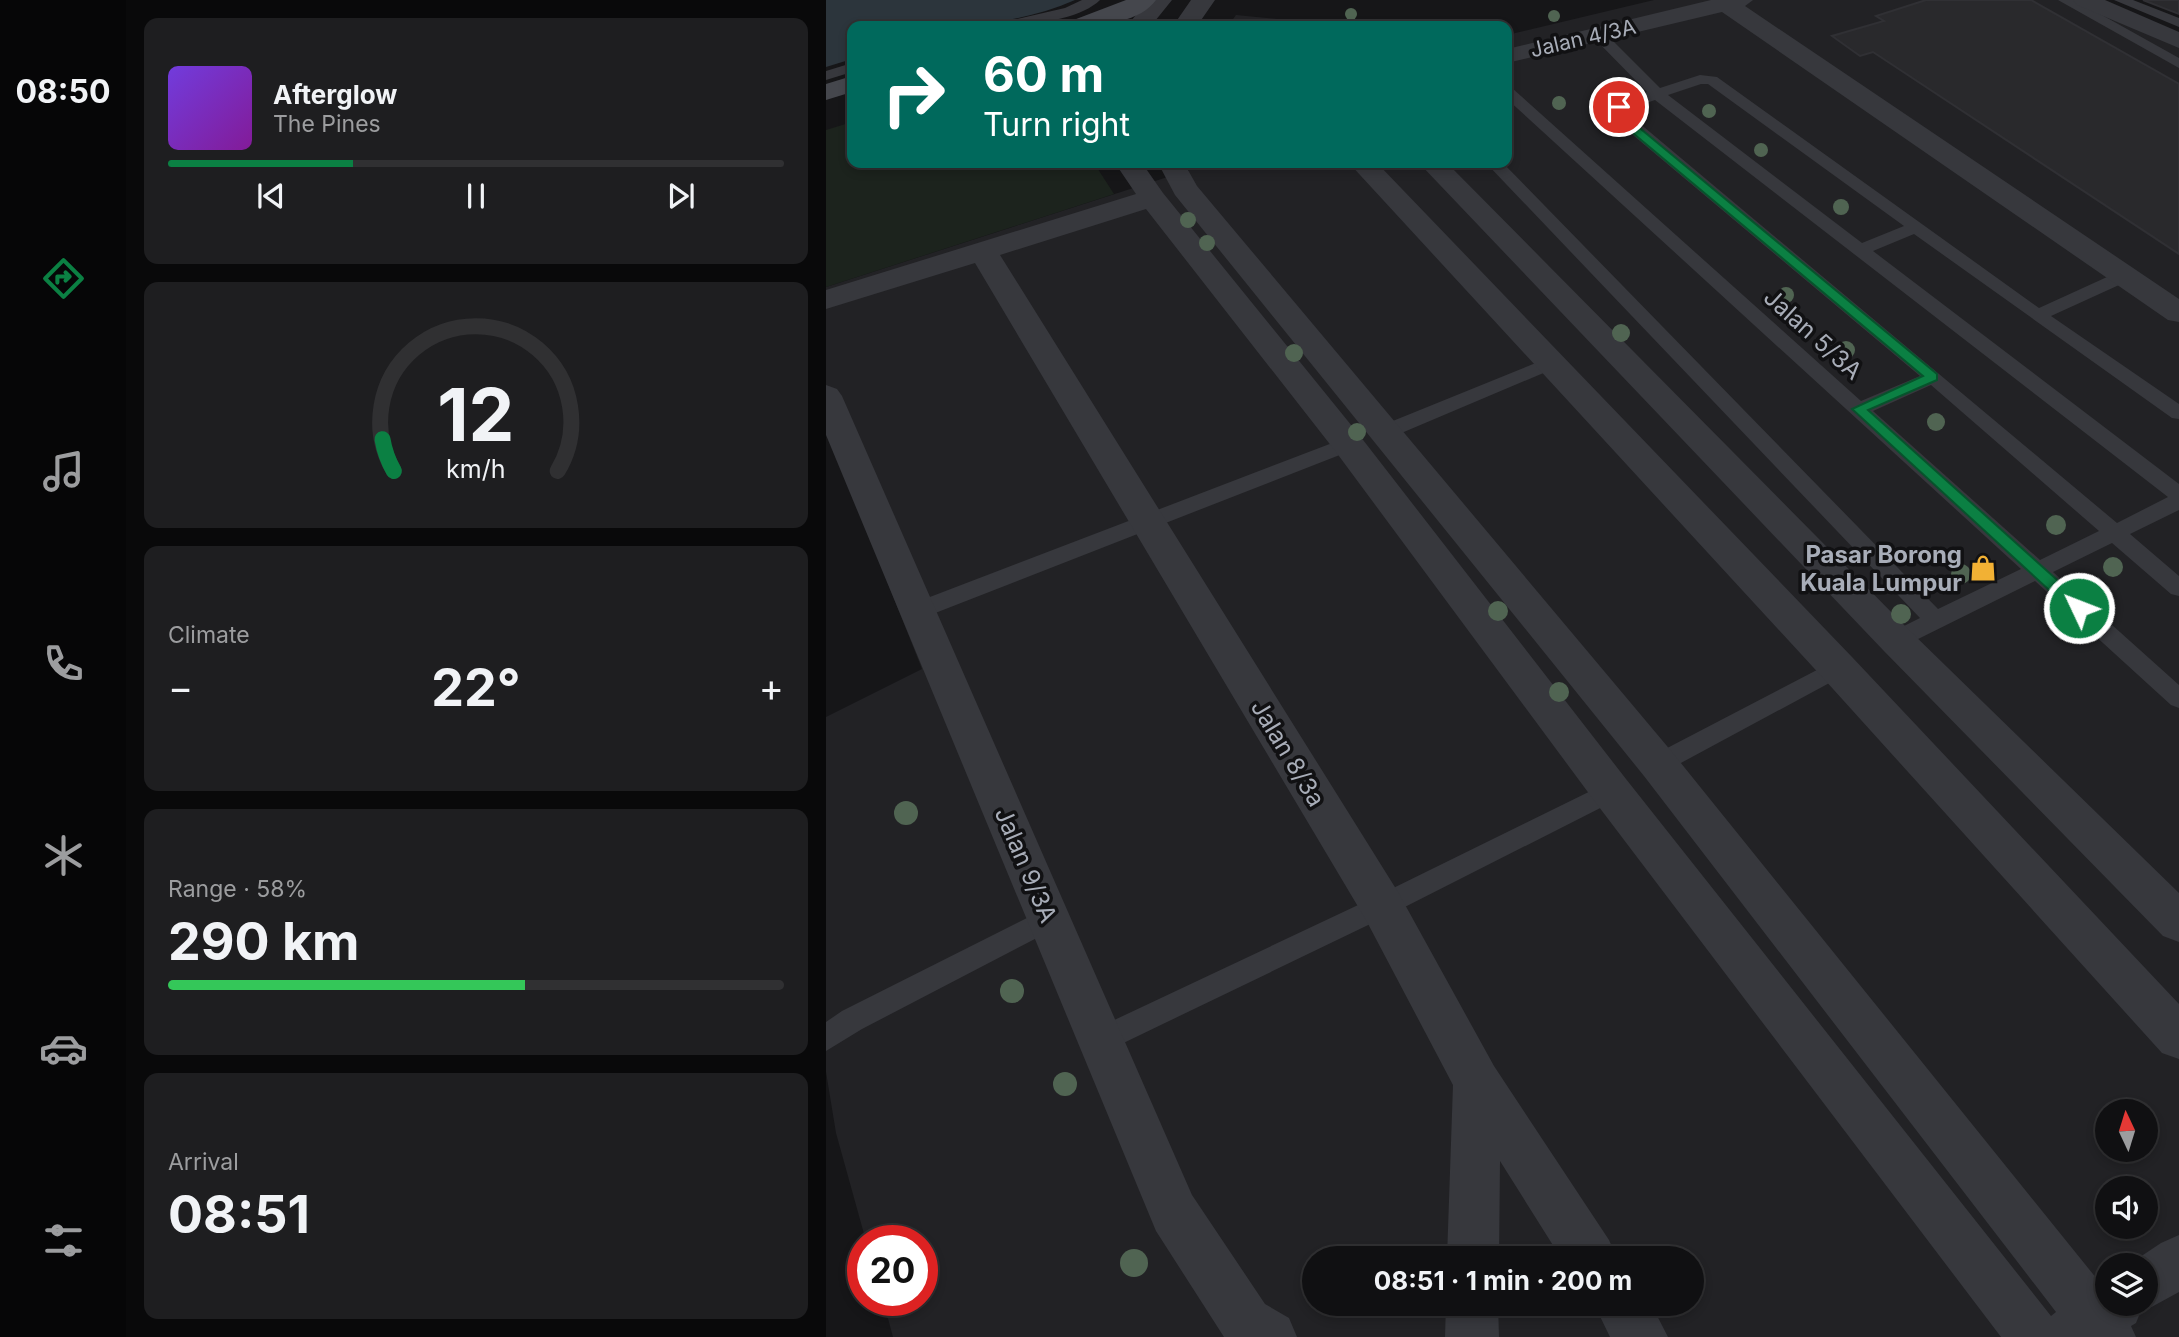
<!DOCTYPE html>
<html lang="en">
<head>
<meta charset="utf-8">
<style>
	:root { --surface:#101012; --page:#1e1e20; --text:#f1f3f6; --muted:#9c9d9f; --line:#303032; --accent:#0b8043 }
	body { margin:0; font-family:Inter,sans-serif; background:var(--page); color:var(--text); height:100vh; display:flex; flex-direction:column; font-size:26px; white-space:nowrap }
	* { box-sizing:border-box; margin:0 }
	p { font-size:23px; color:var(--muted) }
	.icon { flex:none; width:38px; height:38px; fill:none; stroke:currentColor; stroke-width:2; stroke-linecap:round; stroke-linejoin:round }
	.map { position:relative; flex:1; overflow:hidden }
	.drawer { display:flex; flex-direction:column; gap:18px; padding:18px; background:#09090a; width:700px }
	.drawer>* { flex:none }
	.banner { position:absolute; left:21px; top:21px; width:665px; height:147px; border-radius:14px; box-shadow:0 4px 10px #0003,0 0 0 2px var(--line); background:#00695c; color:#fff; overflow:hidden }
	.needle { width:46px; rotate:356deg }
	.tools { position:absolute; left:1269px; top:1099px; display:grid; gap:14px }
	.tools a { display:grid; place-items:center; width:63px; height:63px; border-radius:50%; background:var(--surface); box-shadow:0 4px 10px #0003,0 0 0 2px var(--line); font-size:35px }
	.speed { position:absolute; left:21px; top:1225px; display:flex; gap:14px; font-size:35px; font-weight:700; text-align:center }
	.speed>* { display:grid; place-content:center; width:91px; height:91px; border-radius:50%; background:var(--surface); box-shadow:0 4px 10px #0003,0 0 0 2px var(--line); line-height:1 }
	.speed .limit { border:10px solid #d22; background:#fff; color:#111 }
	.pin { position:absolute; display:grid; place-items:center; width:60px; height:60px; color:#fff; margin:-30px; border:4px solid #fff; border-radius:50%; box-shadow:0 2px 7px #0007 }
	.me { position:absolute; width:77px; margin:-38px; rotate:313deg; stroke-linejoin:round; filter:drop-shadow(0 0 5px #0008) }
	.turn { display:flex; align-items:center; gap:24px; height:147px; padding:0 21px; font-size:32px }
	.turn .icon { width:91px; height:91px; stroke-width:2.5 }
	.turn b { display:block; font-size:49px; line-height:60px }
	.big { font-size:52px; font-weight:700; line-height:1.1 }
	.drawer .widget { flex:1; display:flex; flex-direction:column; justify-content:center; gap:10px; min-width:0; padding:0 24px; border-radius:14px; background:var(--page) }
	.drawer .dial { align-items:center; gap:0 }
	.dial svg { height:182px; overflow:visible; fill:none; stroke:var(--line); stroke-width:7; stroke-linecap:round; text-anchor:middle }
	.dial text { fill:var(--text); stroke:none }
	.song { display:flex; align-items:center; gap:21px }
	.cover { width:84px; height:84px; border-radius:10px; background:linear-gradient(135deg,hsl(260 70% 55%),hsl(290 70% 35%)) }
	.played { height:7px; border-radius:4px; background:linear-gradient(90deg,var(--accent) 30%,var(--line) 30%) }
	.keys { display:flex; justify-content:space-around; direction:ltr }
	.heat { display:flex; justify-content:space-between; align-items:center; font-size:38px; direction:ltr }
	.charge { height:10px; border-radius:5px; background:linear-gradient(90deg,#34c759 58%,var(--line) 0) }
	.trip { position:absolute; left:476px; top:1246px; width:402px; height:70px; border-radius:35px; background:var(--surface); box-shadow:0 4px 10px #0003,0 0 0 2px var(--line); font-weight:700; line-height:70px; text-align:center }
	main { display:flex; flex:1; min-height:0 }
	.dock { display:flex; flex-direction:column; width:126px; justify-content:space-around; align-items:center; background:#060607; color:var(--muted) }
	.dock .icon { width:49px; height:49px }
	.dock .active { color:var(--accent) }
	.dock b { font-size:32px; color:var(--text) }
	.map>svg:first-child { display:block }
	.built { fill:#222225; fill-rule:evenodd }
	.green { fill:#1c231d }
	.water { fill:#2c353c }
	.building { fill:#29292c; stroke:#303034; stroke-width:2 }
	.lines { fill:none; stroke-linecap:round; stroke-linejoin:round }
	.lane { fill:#37383d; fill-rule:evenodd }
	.street { fill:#37383d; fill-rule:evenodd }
	.secondary { fill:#45474d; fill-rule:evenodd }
	.tree { fill:#506452 }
	.route { fill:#0b8043; stroke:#07532c; stroke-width:2 }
	.labels { text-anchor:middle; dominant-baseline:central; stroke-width:7; stroke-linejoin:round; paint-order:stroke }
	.far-street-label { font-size:21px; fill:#a8adb8; stroke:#111113 }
	.street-label { font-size:24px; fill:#a8adb8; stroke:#111113 }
	.poi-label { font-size:24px; font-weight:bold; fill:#a8adb8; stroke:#111113; text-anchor:end }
</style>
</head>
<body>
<main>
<nav class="dock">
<b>08:50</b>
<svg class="icon active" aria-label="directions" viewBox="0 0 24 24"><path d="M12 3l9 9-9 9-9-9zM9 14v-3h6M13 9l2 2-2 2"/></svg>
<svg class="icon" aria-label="music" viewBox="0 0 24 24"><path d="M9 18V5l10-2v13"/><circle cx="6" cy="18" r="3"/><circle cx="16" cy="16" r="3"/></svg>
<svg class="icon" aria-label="phone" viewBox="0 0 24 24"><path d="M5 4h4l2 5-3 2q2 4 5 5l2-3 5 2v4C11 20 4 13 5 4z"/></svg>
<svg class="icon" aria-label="climate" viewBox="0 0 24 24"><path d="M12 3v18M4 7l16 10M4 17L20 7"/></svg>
<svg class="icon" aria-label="car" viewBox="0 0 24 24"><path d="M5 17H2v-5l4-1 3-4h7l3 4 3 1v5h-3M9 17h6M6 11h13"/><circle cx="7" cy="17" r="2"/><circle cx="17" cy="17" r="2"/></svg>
<svg class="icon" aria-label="filters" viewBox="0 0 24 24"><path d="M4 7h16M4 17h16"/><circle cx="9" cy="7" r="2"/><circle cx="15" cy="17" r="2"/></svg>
</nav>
<section class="drawer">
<div class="widget">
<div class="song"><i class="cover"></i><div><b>Afterglow</b><p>The Pines</p></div></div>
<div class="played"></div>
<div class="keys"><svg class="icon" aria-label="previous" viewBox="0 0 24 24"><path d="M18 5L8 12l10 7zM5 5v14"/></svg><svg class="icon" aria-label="pause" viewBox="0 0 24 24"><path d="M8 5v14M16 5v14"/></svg><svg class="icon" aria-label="next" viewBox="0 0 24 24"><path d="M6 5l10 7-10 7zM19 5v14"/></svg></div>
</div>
<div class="widget dial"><svg viewBox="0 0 100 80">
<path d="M14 69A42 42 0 1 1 86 69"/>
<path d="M14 69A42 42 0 0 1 9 55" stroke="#0b8043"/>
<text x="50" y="56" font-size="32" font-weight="700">12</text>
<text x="50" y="72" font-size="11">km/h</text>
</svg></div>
<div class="widget"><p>Climate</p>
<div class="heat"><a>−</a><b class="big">22°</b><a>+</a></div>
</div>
<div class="widget"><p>Range · 58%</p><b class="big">290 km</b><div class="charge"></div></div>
<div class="widget"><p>Arrival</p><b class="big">08:51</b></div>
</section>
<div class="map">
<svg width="1353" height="1337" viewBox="0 0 1353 1337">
	<rect width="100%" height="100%" fill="#161618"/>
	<path class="built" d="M828 0H1255L1353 44V1337H67L57 1300H96V1241H40L10 1133 0 1072V717L96 669 0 428V287L385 163H681V35ZM1281 1111H1320V1150H1281ZM1281 1188H1320V1227H1281ZM488 1258H866V1304H488ZM1281 1265H1320V1304H1281Z
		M410 15 526 26H402Z"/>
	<path class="green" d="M26 122V163H268L288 194 0 287V130Z"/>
	<path class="water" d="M0 0H249C176 32 103 26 26 26V59L0 67Z"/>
	<path class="building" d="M1100 0H1205L1353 84V254L1047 52 1034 56 1006 36 1058 21 1050 16Z
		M1317 0H1353V14Z"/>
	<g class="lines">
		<path class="lane" d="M256 0H274C254 20 198 27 171 26L173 23 239 8Z
			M1232 0H1249L1353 58V68Z
			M1288 0H1307L1353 18V27Z
			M772 30 777 31 834 88 874 75 891 77 1213 308 1292 272H1304L1307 276 1304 280 1225 316 1353 404V419L1346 418 1088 234 1047 251 1353 484V510L1304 534 1353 576V596L1345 594 1286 543 1227 572 1353 685V708L1345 705 1209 581 1078 646 1070 649 1062 646 1059 640 1062 634 1094 618 660 163H677L1112 609 1195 569 681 99V87L686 88 1035 401 1094 376 795 125 784 113 788 104 821 92 767 37V31ZM875 84H882L1078 226 1036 243 842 95ZM829 100 1342 497 1291 523 800 112V110ZM1105 385 1273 531 1214 560 1047 411Z
			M26 63V72L0 80V71Z
			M727 356 734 358 736 362 734 366 566 437H552L549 432 552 427Z
			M522 437 529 439 532 444 529 449 99 617 91 619 83 617 80 611 83 605Z
			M1012 659 1020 662 1023 668 1020 674 840 771 832 774 824 771 820 764 824 757Z
			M785 781 794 784 797 791 794 798 565 914 285 1049 275 1053 265 1049 261 1040 265 1031 547 898Z
			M223 907 232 911 236 919 232 927 36 1029 0 1051V1022L16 1011Z"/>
		<path class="street" d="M322 0H346L325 26H301Z
			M365 0H389L371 26H347Z
			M885 0H927L919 6 1353 299V322L1342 320 896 12 681 63V49Z
			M1247 0H1279L1353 32V48L1251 5Z
			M289 163H316L337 193 534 436 800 779 1225 1316 1230 1312 818 776 349 195 332 163H358L371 186 846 752 1275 1284 1281 1282V1304H1320V1265H1302L1335 1243 1353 1235V1292L1320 1310 1316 1308 1310 1323 1305 1326 1310 1337H1175L770 803 510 452 320 209 174 255 572 892 668 1066 783 1240 791 1258H735L674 1161 673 1258H621L627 1085 540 920 149 263 0 309V290L310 194Z
			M523 163H551L1026 657 1353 1004V1059L1336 1053 998 679Z
			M593 163H621L1083 630 1353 893V942L1337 936 1057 650Z
			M0 385 11 389 16 396 366 1195 439 1304 463 1318 471 1337H398L330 1231 0 435Z
			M620 1304H672L673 1337H619Z
			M768 1304H825L842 1337H784Z"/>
		<path class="secondary" d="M300 0H330C313 24 268 27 242 26L245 21Z
			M26 76V92L0 100V84Z"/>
	</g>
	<g class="tree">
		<circle cx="525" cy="14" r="6"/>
		<circle cx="728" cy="16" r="6"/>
		<circle cx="733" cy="103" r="7"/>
		<circle cx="883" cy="111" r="7"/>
		<circle cx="935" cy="150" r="7"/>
		<circle cx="1015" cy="207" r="8"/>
		<circle cx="362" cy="220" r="8"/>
		<circle cx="381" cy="243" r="8"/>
		<circle cx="960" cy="295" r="8"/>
		<circle cx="795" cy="333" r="9"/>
		<circle cx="1020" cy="350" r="9"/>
		<circle cx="468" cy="353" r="9"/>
		<circle cx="1110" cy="422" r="9"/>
		<circle cx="531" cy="432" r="9"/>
		<circle cx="1230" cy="525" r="10"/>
		<circle cx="1287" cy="567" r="10"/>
		<circle cx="1135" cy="574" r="10"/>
		<circle cx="672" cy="611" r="10"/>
		<circle cx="1075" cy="614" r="10"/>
		<circle cx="733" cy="692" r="10"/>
		<circle cx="80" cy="813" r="12"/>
		<circle cx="186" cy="991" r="12"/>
		<circle cx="239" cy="1084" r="12"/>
		<circle cx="308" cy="1263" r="14"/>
	</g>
	<path class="route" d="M790 104H797L798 113 804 120 1111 374V380L1042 410 1258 604 1260 608 1258 612H1247L1026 409 1097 376 796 124 787 113Z"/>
	<defs>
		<g id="shop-bare" transform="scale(2.1)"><path d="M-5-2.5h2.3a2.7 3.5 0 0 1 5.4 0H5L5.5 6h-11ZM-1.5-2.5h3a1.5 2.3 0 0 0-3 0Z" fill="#f2b134" stroke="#111113" stroke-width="2.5" paint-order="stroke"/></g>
	</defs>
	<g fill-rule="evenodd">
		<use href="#shop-bare" x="1157" y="568"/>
	</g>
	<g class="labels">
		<g class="far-street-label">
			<text transform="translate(757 38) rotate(-13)">Jalan 4/3A</text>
		</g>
		<g class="street-label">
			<text transform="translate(987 334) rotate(42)">Jalan 5/3A</text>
			<text transform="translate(462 753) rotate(59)">Jalan 8/3a</text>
			<text transform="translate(200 865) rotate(67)">Jalan 9/3A</text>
		</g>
		<g class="poi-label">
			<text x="1136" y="554">Pasar Borong<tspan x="1136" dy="28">Kuala Lumpur</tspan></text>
		</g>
	</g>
</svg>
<div class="tools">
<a><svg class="needle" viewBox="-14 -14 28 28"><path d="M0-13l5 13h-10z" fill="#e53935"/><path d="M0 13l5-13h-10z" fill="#9c9d9f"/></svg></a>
<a><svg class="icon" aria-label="sound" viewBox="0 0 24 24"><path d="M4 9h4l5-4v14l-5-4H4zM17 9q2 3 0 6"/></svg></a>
<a><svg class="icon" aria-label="layers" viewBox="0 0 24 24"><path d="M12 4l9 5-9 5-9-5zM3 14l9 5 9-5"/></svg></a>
</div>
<div class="speed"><div class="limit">20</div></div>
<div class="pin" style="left:793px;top:107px;background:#d93025"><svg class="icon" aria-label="arrive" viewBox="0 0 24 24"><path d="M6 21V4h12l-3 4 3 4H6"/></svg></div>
<svg class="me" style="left:1253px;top:608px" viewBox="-20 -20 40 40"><circle r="17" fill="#0b8043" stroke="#fff" stroke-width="3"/><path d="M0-11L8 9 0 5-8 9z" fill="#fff"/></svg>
<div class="trip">08:51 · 1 min · 200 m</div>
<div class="banner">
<div class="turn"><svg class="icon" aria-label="right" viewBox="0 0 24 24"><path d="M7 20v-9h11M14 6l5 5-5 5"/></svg><div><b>60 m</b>Turn right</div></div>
</div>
</div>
</main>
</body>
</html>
